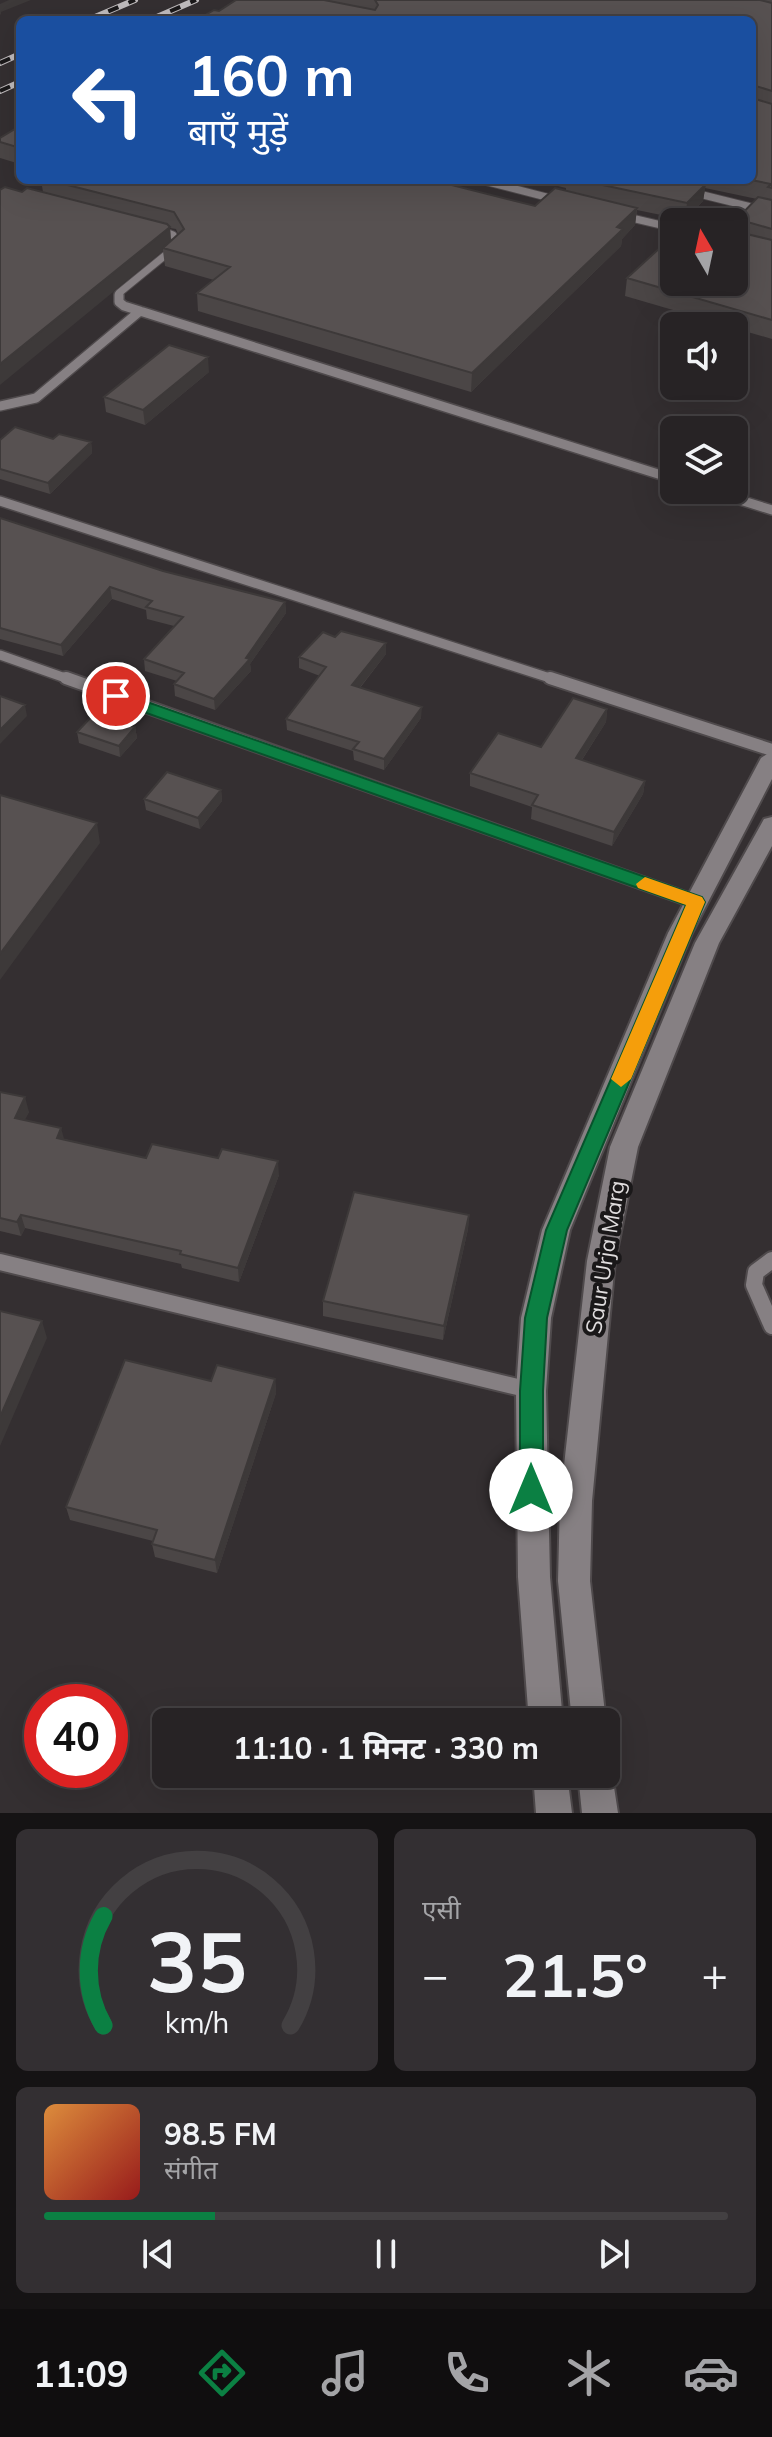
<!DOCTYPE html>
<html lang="hi">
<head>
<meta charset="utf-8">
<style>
	:root { --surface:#272325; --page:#332f32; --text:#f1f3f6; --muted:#a4a4a7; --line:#434042; --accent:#0b8043 }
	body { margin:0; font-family:Mulish,"Noto Sans Devanagari",sans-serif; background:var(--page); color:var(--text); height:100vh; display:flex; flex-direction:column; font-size:30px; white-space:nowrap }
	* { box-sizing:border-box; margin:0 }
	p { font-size:26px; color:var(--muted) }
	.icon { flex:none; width:44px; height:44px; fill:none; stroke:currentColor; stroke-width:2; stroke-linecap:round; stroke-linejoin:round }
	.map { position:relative; height:1813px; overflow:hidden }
	.panel { display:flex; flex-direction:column; gap:16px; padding:16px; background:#151314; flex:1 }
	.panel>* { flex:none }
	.hud { position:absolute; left:16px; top:16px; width:740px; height:168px; border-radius:12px; box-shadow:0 8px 32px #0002,0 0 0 2px var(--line); background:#1a4fa0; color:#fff; overflow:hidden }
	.needle { width:52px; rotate:351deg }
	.controls { position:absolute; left:660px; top:208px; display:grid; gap:16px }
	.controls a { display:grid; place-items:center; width:88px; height:88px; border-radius:12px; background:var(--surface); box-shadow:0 8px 32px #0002,0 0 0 2px var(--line); font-size:40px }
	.speed { position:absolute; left:24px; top:1684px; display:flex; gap:16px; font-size:40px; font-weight:700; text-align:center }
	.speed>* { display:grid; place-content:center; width:104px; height:104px; border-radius:50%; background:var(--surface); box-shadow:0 8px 32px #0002,0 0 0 2px var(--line); line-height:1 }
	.speed .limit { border:12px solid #d22; background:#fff; color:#111 }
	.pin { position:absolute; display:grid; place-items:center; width:68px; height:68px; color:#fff; margin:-34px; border:4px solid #fff; border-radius:50%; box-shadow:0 2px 8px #0007 }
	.me { position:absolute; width:88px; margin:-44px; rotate:0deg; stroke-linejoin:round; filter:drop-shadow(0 0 6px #0008) }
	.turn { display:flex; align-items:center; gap:28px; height:168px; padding:0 40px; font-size:36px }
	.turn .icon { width:104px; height:104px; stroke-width:2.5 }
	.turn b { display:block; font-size:56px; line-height:68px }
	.big { font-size:60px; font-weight:700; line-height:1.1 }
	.panel .widget { flex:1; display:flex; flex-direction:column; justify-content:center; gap:12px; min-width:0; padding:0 28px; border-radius:12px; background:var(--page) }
	.panel .dial { align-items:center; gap:0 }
	.dial svg { height:208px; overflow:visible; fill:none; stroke:var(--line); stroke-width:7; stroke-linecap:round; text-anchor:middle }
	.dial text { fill:var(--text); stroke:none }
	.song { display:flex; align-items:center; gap:24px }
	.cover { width:96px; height:96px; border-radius:12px; background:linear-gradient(135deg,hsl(30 70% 55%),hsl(0 70% 35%)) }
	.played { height:8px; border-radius:4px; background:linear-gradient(90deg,var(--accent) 25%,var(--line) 25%) }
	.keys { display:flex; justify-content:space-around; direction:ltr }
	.heat { display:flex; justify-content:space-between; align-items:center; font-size:44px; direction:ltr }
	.panel .tiles { flex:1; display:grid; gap:16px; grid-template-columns:1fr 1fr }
	.widget:last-child { grid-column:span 2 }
	.trip { position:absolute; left:152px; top:1708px; width:468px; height:80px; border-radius:12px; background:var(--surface); box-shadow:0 8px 32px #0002,0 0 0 2px var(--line); font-weight:700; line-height:80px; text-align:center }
	.dock { display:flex; height:128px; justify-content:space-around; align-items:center; background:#100e0f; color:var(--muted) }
	.dock .icon { width:56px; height:56px }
	.dock .current { color:var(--accent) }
	.dock b { font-size:36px; color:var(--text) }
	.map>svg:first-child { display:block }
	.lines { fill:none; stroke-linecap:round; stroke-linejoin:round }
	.lane-far3-casing { stroke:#4f4a4c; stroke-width:9 }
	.lane-far2-casing { stroke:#4f4a4c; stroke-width:12 }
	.lane-far1-casing { stroke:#4f4a4c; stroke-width:16 }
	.lane-casing { stroke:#4f4a4c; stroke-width:20 }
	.secondary-casing { stroke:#4f4a4c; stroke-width:4 }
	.lane-far3 { stroke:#868083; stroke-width:7 }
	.lane-far2 { stroke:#868083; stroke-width:9 }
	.lane-far1 { stroke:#868083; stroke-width:12 }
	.lane { stroke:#868083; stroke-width:16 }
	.secondary { fill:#868083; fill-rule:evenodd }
	.rail-casing { stroke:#bfbbbd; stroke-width:6 }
	.rail { stroke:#1a1819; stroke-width:4; stroke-dasharray:11; stroke-linecap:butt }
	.wall { fill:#4b4646; fill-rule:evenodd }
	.shaded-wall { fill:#3d3939 }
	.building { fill:#575151; stroke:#3d3939; stroke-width:2 }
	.route { fill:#0b8043; stroke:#07532c; stroke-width:2 }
	.slow { fill:#f59e0b }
	.labels { text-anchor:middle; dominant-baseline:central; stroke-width:8; stroke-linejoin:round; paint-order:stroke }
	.street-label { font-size:22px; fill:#e0ddde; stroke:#1a1819 }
</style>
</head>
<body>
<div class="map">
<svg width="772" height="1813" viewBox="0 0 772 1813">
	<rect width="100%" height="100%" fill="#342f31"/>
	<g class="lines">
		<g class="lane-far3-casing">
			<path id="lane-far3" d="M480 180 558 200
				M691 192 772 212
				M623 216 674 228
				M119 297V293L179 244 173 235 158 229"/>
		</g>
		<g class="lane-far2-casing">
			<path id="lane-far2" d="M119 295V302L124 306 674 479
				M0 406 36 398 140 311
				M708 490 772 510
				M0 501 556 680
				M0 655 71 680"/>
		</g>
		<g class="lane-far1-casing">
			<path id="lane-far1" d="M66 678 696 902
				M550 678 772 750"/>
		</g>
		<g class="lane-casing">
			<path id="lane" d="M772 1260 756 1272 754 1285 772 1326
				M0 1262 530 1390"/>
		</g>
		<g class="secondary-casing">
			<path id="secondary" d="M772 751V779L692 933 570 1230 551 1318 546 1391 550 1577 563 1722H529L518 1577 516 1391 521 1318 542 1230 668 933 761 758Z
				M772 817V846L719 943 638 1147 615 1261 592 1501 590 1581 606 1722H572L558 1581 560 1501 587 1261 610 1147 695 943 764 819Z
				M606 1761 612 1774 618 1813H582L578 1774H606Z
				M533 1774H567L572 1813H536Z"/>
		</g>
		<use href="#lane-far3" class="lane-far3"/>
		<use href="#lane-far2" class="lane-far2"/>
		<use href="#lane-far1" class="lane-far1"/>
		<use href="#lane" class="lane"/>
		<use href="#secondary" class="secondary"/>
		<g class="rail-casing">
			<path id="rail" d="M88 20 135 0
				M150 20 196 0
				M0 63 20 54
				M0 91 20 82"/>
		</g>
		<use href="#rail" class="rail"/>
	</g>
	<path class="wall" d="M253 0H772V339L734 328V326H728L625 296 627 278 674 282 735 232 737 219 757 199 705 188 703 201 685 220 637 210 635 225 622 239 621 246 471 392 198 311 197 293 214 280 165 266 163 251 22 192H43L41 180H439L437 181 535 206 566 191V188L534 180H752V20L219 11ZM170 228 176 229 178 234 171 241Z
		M20 126V164L0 158V138Z
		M209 372 145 425 106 412 104 397Z
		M53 439 91 442 92 453 50 494 0 479V440Z
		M0 518 163 571 285 602 286 613 250 664 251 671 215 710 175 696 174 684 177 681 145 671 144 659 174 626 147 619 146 610 112 599 63 656 0 639Z
		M386 654 360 688 421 718 384 770 354 760 353 751 287 730 286 719 320 676 299 668V657Z
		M607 709 606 722 582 760 645 781 643 794 612 846 531 819 532 807 470 786V773L541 747Z
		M135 727 137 738 120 757 79 743 77 732Z
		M221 790 222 801 200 829 146 810 144 799Z
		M0 1092 29 1112 24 1120 64 1139 146 1158 279 1175 239 1282 182 1268 181 1264 25 1228 21 1236 0 1231Z
		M469 1215 468 1229 443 1340 323 1316V1301Z
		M275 1379 276 1393 217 1573 155 1557 152 1544 153 1541 70 1520 66 1507 211 1381Z"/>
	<path class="shaded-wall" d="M9 0H31L1 12V14L0 15V4Z
		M756 86 754 103 752 104V88Z
		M706 184 703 201 685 220 687 203Z
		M637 208 635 225 622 239 621 246 471 392 472 373Z
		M170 227 171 244 163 248V251L0 385V364Z
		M208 357 209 372 145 425 143 410Z
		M91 442 92 453 50 494 48 483Z
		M110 587 112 599 63 656 61 645Z
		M285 602 286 613 250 664 251 671 215 710 214 699 246 658Z
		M386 643V654L353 696 352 685Z
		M25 705 27 716 0 744V730Z
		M422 707 421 718 384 770V759Z
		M607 709 606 722 574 772 576 758Z
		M135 727 137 738 120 757 119 746Z
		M645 781 643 794 612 846 614 832Z
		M221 790 222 801 200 829 198 818Z
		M97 823 100 843 0 980V954Z
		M25 1097 29 1112 19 1132 15 1118Z
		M61 1128 65 1142 57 1138Z
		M278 1161 279 1175 239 1282 238 1268Z
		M21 1215 25 1228 21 1236 17 1222Z
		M469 1215 468 1229 443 1340 444 1326Z
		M42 1321 47 1338 0 1446V1417Z
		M275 1379 276 1393 217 1573 215 1560Z"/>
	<path class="building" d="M236 0H324L375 10 378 5 375 0H760L772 3V91L756 86 752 88V20H197L214 10 219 11Z
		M752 98 772 104V188L768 187 771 184 751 180H752Z
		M20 126V148L0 142V138Z
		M48 180H432L535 206 555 188 637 208 617 227 623 229 472 373 197 293 230 267 163 248 184 229 174 212Z
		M579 180H688L706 184 687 203Z
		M5 187 22 192 27 188 167 224 170 227 0 364V190Z
		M758 197 772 200V229L737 219Z
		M734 231 772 240V320L627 278 674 235V282H734Z
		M169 345 208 357 143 410 104 397Z
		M15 427 53 439 59 434 91 442 48 483 0 469V440Z
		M0 518 163 571 285 602 246 658 250 659 214 699 174 684 184 673 144 659 183 617 146 607 152 601 110 587 61 645 0 628Z
		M341 631 386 643 352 685 422 707 384 759 353 749 359 742 286 719 326 667 299 657 323 632 335 637Z
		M0 696 25 705 0 730Z
		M573 698 607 709 576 758 645 781 614 832 532 805 538 795 470 773 498 733 541 747Z
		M94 714 135 727 119 746 77 732Z
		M167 772 221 790 198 818 144 799Z
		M0 795 97 823 0 954Z
		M0 1092 25 1097 15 1118 61 1128 57 1138 146 1158 152 1144 218 1158 222 1149 278 1161 238 1268 180 1254 181 1251 21 1215 17 1222 0 1218Z
		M354 1192 469 1215 444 1326 323 1301Z
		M0 1311 42 1321 0 1417Z
		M125 1360 211 1381 217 1365 275 1379 215 1560 152 1544 157 1530 66 1507Z"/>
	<path class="route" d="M116 691 702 897 705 902 567 1230 547 1318 543 1391V1490L540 1498 531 1501 523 1498 520 1490V1391L525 1318 546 1230 686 905 110 700V693Z"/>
	<path class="slow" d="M645 877 702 897 705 902 631 1079 621 1087 611 1079 686 905 638 888 636 884Z"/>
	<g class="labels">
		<g class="street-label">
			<text transform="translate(605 1257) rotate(-81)">Saur Urja Marg</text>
		</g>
	</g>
</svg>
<div class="controls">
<a><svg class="needle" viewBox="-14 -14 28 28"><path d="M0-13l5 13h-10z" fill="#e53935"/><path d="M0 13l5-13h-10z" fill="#a4a4a7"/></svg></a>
<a><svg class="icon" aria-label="sound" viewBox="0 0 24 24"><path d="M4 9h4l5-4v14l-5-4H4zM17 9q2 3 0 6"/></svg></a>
<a><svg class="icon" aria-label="layers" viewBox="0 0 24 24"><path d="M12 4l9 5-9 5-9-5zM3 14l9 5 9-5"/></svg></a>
</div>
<div class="speed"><div class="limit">40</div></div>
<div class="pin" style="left:116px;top:696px;background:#d93025"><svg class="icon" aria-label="arrive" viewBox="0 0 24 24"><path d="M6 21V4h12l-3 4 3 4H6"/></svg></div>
<svg class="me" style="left:531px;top:1490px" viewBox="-20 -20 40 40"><circle r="19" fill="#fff"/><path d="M0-13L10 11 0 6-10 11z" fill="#0b8043"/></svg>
<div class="trip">11:10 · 1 मिनट · 330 m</div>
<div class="hud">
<div class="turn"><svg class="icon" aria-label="left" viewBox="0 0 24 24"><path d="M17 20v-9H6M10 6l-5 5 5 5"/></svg><div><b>160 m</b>बाएँ मुड़ें</div></div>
</div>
</div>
<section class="panel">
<div class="tiles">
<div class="widget dial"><svg viewBox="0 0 100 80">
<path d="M14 69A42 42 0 1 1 86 69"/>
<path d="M14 69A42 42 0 0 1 14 27" stroke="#0b8043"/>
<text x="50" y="56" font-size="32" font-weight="700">35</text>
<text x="50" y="72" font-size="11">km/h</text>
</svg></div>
<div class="widget"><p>एसी</p>
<div class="heat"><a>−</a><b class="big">21.5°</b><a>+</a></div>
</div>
<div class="widget">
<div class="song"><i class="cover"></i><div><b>98.5 FM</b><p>संगीत</p></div></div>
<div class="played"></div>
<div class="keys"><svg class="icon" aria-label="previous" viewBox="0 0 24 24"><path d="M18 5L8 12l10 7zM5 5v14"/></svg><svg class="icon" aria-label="pause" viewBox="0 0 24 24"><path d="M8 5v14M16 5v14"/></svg><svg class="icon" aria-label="next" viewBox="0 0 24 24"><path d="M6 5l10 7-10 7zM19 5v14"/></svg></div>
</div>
</div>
</section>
<nav class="dock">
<b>11:09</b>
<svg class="icon current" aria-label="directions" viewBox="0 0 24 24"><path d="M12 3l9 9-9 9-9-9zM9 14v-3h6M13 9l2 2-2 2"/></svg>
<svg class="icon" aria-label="music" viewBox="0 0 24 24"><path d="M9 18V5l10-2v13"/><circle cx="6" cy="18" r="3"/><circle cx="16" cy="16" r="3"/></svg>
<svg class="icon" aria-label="phone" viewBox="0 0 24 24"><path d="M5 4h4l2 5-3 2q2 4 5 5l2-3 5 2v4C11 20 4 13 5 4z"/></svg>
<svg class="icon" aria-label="climate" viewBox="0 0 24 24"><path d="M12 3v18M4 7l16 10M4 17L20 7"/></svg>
<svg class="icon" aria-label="car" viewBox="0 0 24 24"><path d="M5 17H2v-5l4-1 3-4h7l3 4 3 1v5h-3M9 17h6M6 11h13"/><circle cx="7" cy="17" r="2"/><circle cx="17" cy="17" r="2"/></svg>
</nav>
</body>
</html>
